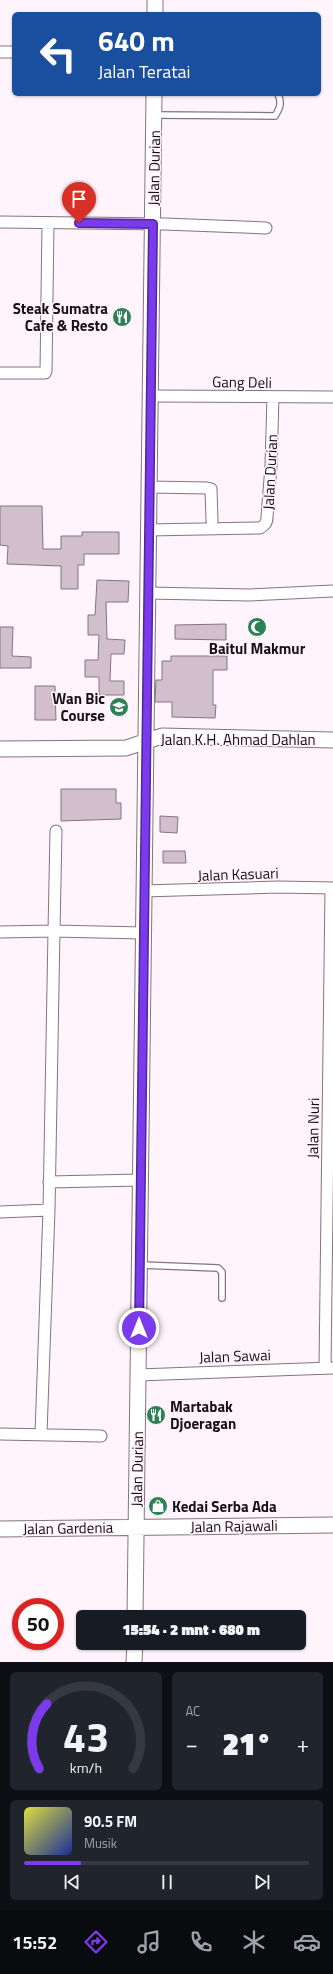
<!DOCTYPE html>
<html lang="id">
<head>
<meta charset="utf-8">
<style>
	:root { --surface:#171b24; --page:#20242c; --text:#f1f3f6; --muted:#9ea1a6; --line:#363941; --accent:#7c3aed }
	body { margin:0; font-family:"Titillium Web",sans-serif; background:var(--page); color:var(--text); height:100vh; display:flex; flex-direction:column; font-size:15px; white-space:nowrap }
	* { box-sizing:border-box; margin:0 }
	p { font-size:13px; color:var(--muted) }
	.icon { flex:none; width:22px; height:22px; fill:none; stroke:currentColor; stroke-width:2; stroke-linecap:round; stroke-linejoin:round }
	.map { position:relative; height:1662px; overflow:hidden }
	.side { display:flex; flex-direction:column; gap:10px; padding:10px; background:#0d0f14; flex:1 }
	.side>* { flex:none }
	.guide { position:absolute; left:12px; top:12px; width:309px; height:84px; border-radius:6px; box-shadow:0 1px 3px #0004; background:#1a4fa0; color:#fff; overflow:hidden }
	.speed { position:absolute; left:12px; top:1598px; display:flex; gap:8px; font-size:20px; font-weight:700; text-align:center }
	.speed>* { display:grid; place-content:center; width:52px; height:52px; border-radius:50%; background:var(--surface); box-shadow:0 1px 3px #0004; line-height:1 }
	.speed .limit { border:6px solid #d22; background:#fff; color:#111 }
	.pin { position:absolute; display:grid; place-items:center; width:34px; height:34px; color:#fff; margin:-41px -17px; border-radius:50% 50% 50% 0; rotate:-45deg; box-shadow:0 0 4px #0007 }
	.pin .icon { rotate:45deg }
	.me { position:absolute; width:44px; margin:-22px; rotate:0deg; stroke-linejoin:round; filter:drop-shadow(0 0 3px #0008) }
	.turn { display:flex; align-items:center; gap:14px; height:84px; padding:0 20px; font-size:18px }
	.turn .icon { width:52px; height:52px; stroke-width:2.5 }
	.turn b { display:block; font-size:28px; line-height:34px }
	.big { font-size:30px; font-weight:800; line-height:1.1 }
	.side .widget { flex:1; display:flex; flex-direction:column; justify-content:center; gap:6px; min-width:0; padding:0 14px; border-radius:6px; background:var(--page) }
	.side .dial { align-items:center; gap:0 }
	.dial svg { height:104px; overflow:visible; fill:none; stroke:var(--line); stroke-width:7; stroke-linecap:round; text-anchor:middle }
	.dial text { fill:var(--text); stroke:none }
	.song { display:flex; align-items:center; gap:12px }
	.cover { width:48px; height:48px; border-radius:6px; background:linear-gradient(135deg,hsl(60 70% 55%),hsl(230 70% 35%)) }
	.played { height:4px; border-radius:2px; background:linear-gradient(90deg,var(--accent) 20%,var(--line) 20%) }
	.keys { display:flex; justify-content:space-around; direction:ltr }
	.heat { display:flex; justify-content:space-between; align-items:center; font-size:22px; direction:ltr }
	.side .tiles { flex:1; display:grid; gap:10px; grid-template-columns:1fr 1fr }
	.widget:last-child { grid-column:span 2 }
	.trip { position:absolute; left:76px; top:1610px; width:230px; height:40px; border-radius:6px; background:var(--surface); box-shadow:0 1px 3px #0004; font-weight:800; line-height:40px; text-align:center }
	.menu { display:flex; height:64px; justify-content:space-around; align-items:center; background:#090b0e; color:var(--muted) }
	.menu .icon { width:28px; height:28px }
	.menu .current { color:var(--accent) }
	.menu b { font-size:18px; color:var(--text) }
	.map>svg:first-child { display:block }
	.building { fill:#d1c0cc; stroke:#84747f }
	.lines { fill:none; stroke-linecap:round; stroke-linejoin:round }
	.lane-casing { stroke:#83747f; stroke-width:8 }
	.street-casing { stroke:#83747f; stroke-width:13 }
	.secondary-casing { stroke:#83747f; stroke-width:17 }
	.lane { stroke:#fff; stroke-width:5.5 }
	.street { stroke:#fff; stroke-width:11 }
	.secondary { stroke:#fff; stroke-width:15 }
	.route-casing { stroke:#51269a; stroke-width:10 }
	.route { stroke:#7c3aed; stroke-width:7 }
	.labels { text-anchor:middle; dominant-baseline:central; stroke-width:3; stroke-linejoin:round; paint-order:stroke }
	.street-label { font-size:15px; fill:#161014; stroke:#fff4fc }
	.poi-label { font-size:15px; font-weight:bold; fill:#161014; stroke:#fff4fc; text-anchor:end }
</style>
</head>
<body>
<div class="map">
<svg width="333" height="1662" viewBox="0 0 333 1662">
	<rect width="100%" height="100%" fill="#fff4fc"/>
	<path class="building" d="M0 506H42L43 549H61V536H82V532H119V554H84V565H78V589H61V566L7 564 8 546 0 545Z
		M97 580 129 581 128 602H106L107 639 125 640 124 654H111L110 681H124V695H99V677H85V660H98L99 635H88V615H95Z
		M226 624V640L175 639V625Z
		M0 627H13L12 656 31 657V668H0Z
		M171 656H227V670H213V705H216L215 718 172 717V702H155L156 680H162V661H171Z
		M35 686H55L56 720H35Z
		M61 789H116V803H121V819L61 821Z
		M160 816 178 817 177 833 160 832Z
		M163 851H185L186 863H163Z"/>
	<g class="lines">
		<g class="lane-casing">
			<path id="lane" d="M155 115 275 116C280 108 282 103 278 94
				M141 1265 218 1268 222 1272V1298"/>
		</g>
		<g class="street-casing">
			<path id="street" d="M0 52H14
				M0 222 164 224 266 228
				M0 373H45L46 371 48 223
				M150 396 333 397
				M149 487 207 488 211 489 212 521
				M148 530 260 528C265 525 267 523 267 517L271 466 273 397
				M147 593 249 595 333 591
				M143 891 278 887 333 888
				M0 932 54 931 56 831
				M49 1182 140 1180
				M0 1212 49 1210
				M325 1368 331 889
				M138 1375 332 1368
				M0 1434 101 1436
				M41 1434 49 1210 54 931 143 933"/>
		</g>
		<g class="secondary-casing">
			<path id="secondary" d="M155 14V0
				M0 749 126 748 162 736 333 740
				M0 1529 333 1525
				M135 1617 154 94
				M134 1662 135 1643"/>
		</g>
		<use href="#lane" class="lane"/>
		<use href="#street" class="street"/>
		<use href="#secondary" class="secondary"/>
	</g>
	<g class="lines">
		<g class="route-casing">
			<path id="route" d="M79 223 153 224 139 1328"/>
		</g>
		<use href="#route" class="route"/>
	</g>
	<defs>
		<g id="restaurant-disc" transform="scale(1)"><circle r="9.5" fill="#2c8256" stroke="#fff4fc"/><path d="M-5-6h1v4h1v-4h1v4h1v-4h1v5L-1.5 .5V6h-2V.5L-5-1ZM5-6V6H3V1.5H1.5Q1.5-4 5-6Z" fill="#fff"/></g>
		<g id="mosque-disc" transform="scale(1)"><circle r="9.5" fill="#2c8256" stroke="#fff4fc"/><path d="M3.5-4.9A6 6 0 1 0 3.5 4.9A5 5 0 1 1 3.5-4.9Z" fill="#fff"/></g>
		<g id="school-disc" transform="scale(1)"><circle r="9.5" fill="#2c8256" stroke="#fff4fc"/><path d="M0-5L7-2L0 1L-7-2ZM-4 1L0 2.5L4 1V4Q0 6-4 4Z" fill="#fff"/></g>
		<g id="shop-disc" transform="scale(1)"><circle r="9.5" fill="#2c8256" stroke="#fff4fc"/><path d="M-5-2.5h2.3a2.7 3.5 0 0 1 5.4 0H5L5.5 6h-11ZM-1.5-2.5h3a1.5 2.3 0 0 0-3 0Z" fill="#fff"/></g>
	</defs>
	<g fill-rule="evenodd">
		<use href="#restaurant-disc" x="122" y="317"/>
		<use href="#mosque-disc" x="257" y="627"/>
		<use href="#school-disc" x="119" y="707"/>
		<use href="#restaurant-disc" x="156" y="1415"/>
		<use href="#shop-disc" x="158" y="1506"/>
	</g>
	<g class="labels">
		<g class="street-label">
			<text transform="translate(154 168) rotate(-89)">Jalan Durian</text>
			<text transform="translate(242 382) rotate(1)">Gang Deli</text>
			<text transform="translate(270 472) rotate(-87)">Jalan Durian</text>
			<text x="238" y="739">Jalan K.H. Ahmad Dahlan</text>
			<text transform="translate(238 874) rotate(-2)">Jalan Kasuari</text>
			<text transform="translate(313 1128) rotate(-89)">Jalan Nuri</text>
			<text transform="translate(235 1356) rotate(-2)">Jalan Sawai</text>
			<text transform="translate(137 1469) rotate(-89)">Jalan Durian</text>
			<text transform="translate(234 1526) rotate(-1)">Jalan Rajawali</text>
			<text transform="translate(68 1528) rotate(-1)">Jalan Gardenia</text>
		</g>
		<g class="poi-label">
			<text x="108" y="308">Steak Sumatra<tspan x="108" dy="17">Cafe &amp; Resto</tspan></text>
			<text x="257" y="648" text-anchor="middle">Baitul Makmur</text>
			<text x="105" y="698">Wan Bic<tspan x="105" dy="17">Course</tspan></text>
			<text x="170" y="1406" text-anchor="start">Martabak<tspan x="170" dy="17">Djoeragan</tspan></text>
			<text x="172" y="1506" text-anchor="start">Kedai Serba Ada</text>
		</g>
	</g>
</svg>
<div class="speed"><div class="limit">50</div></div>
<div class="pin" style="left:79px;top:223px;background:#d93025"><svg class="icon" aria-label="arrive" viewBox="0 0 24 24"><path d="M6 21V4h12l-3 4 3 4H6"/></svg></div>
<svg class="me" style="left:139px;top:1328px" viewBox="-20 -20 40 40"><circle r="17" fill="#7c3aed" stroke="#fff" stroke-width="3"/><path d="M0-11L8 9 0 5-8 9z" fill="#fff"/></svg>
<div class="trip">15:54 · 2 mnt · 680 m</div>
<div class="guide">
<div class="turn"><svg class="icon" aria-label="left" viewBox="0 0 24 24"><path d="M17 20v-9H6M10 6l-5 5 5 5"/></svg><div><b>640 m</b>Jalan Teratai</div></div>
</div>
</div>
<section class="side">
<div class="tiles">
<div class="widget dial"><svg viewBox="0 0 100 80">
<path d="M14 69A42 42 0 1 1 86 69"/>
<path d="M14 69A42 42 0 0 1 20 19" stroke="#7c3aed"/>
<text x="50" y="56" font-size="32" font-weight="700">43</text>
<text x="50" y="72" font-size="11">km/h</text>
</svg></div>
<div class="widget"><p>AC</p>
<div class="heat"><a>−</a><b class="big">21°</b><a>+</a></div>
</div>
<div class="widget">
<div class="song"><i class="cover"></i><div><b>90.5 FM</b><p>Musik</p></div></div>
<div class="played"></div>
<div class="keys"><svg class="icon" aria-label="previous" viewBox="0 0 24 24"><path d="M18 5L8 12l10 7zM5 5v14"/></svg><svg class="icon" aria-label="pause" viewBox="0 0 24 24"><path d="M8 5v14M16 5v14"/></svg><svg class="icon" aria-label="next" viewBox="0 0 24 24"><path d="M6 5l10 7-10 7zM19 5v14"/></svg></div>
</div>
</div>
</section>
<nav class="menu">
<b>15:52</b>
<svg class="icon current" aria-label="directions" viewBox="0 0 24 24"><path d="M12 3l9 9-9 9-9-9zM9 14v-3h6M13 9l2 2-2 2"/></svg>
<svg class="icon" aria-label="music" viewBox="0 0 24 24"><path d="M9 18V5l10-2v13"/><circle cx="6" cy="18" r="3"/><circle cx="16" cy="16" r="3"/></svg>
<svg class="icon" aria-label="phone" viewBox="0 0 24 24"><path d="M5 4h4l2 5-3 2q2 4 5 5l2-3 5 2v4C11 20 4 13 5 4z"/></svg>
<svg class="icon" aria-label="climate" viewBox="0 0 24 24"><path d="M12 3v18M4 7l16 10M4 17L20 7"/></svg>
<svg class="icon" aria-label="car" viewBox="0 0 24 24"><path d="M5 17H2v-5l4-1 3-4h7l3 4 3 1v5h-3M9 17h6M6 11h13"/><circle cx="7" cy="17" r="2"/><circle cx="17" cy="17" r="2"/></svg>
</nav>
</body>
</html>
